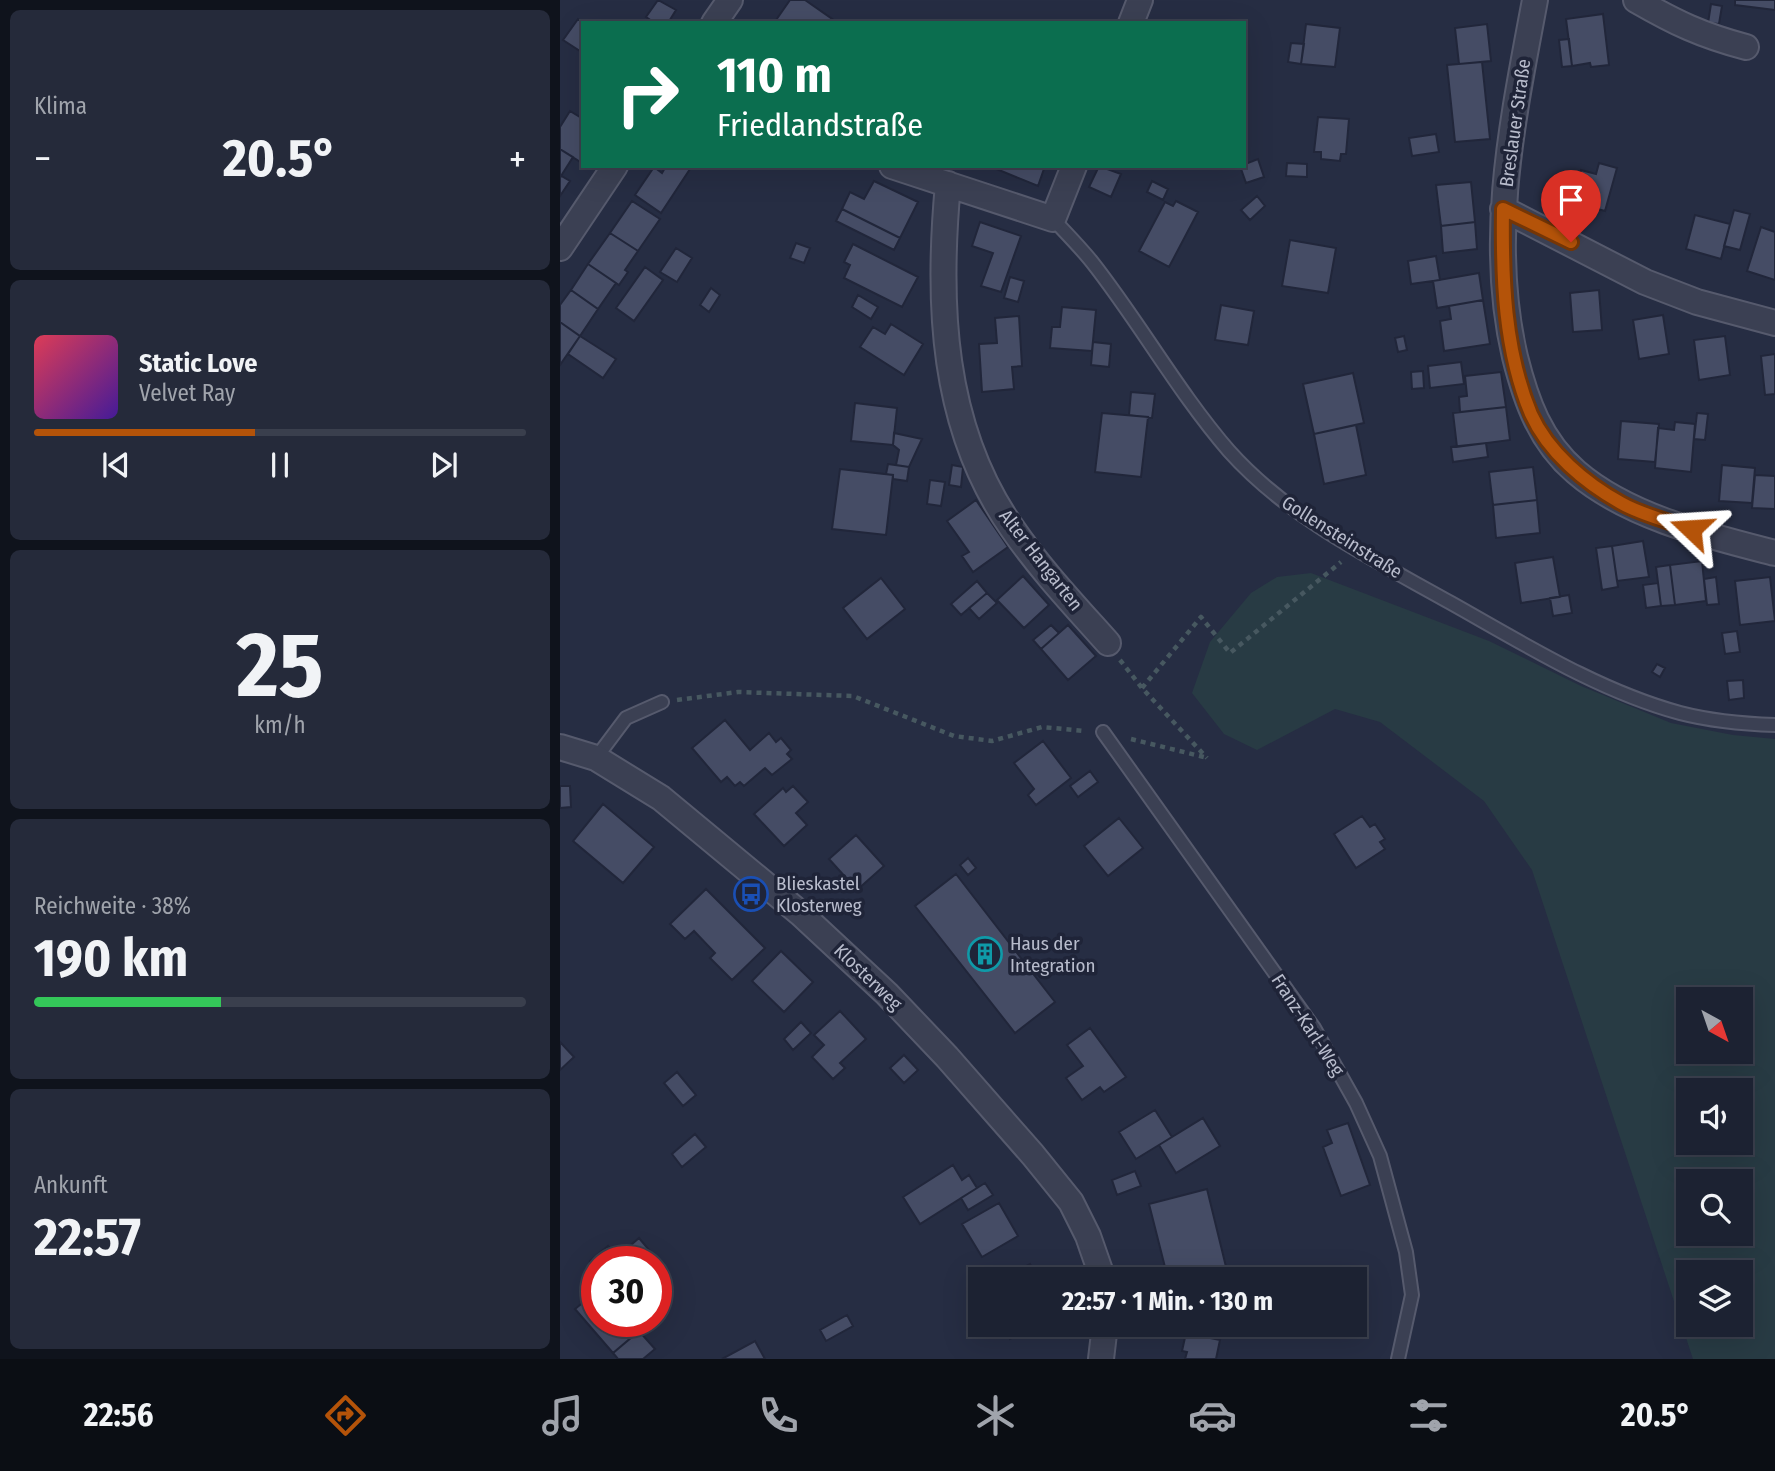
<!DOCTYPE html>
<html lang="de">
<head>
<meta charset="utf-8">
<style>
	:root { --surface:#1c2232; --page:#252a3a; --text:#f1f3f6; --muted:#a0a4ac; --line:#3a3f4d; --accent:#b45309 }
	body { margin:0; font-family:"Fira Sans Condensed",sans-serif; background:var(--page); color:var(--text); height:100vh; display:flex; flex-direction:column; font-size:26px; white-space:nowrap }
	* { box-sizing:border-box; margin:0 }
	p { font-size:23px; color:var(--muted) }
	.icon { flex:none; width:38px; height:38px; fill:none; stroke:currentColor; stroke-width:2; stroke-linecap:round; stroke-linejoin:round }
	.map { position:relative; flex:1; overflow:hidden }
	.details { display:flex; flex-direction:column; gap:10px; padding:10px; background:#0f131c; width:560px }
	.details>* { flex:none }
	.guide { position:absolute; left:21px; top:21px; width:665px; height:147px; border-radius:0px; box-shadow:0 7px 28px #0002,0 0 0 2px var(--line); background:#0b6e4f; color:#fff; overflow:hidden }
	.needle { width:46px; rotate:140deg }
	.buttons { position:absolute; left:1116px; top:987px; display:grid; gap:14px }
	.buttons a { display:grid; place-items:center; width:77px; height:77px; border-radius:0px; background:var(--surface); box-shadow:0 7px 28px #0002,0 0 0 2px var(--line); font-size:35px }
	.speed { position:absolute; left:21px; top:1246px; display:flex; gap:14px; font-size:35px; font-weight:700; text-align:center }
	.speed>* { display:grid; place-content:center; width:91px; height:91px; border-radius:50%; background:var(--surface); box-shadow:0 7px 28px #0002,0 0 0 2px var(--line); line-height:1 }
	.speed .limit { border:10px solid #d22; background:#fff; color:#111 }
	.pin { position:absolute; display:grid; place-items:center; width:60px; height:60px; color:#fff; margin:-72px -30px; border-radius:50% 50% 50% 0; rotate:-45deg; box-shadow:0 0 7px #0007 }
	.pin .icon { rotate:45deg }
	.me { position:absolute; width:77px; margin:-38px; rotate:290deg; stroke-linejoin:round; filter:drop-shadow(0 0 5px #0008) }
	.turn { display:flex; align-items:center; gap:24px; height:147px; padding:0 21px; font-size:32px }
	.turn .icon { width:91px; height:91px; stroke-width:2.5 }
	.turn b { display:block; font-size:49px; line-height:60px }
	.big { font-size:52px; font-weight:700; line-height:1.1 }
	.details .card { flex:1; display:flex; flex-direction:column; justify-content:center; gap:10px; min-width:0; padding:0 24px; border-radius:10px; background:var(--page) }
	.details .dial { align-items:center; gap:0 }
	.dial b { font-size:91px; line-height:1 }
	.song { display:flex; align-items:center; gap:21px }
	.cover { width:84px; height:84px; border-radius:10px; background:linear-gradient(135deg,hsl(350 70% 55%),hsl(260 70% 35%)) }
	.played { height:7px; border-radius:4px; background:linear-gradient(90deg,var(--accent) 45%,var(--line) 45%) }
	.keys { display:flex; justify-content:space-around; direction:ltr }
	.heat { display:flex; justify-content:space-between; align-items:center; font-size:38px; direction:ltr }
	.charge { height:10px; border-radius:5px; background:linear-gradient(90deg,#34c759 38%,var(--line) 0) }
	.trip { position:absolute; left:408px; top:1267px; width:399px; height:70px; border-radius:0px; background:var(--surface); box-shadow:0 7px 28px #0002,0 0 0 2px var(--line); font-weight:700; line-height:70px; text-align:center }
	.tab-bar { display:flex; height:112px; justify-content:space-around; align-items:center; background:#0b0e14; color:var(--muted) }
	.tab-bar .icon { width:49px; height:49px }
	.tab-bar .active { color:var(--accent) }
	.tab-bar b { font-size:32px; color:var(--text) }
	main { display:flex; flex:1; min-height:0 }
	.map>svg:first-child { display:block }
	.green { fill:#283b44; fill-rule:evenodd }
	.building { fill:#454c65; stroke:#21263a; stroke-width:2 }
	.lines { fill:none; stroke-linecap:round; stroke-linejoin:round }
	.lane-casing { stroke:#565a6d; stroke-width:16 }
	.street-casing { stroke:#565a6d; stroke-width:28 }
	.path { stroke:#475860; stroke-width:4.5; stroke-dasharray:5 5; stroke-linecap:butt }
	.lane { stroke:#3b4053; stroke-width:12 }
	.street { stroke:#3b4053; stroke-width:24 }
	.route-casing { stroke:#753606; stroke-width:18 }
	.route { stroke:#b45309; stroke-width:12 }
	.labels { text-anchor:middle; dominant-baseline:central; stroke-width:7; stroke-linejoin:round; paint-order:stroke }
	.street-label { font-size:19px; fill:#b8bccc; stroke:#1f2438 }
	.poi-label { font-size:19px; fill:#b8bccc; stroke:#1f2438; text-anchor:start }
</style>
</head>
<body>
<main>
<section class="details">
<div class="card"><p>Klima</p>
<div class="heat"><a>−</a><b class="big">20.5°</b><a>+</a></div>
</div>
<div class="card">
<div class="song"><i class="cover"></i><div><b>Static Love</b><p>Velvet Ray</p></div></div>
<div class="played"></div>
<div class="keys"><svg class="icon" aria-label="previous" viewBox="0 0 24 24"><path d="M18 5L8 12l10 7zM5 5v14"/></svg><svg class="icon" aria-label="pause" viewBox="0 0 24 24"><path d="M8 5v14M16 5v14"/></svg><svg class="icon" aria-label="next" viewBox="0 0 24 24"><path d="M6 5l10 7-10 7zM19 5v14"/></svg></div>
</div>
<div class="card dial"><b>25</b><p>km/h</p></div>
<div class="card"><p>Reichweite · 38%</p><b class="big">190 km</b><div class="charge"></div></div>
<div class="card"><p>Ankunft</p><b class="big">22:57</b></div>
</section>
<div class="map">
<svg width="1215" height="1359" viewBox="0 0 1215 1359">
	<rect width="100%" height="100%" fill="#262d43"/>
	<path class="green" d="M751 573 929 641 1021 686 1111 723 1173 735 1215 739V1359H1133L972 870 924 801 820 722 775 709 697 750 664 734 632 693 650 642 691 593 717 577ZM1129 999H1181V1052H1129ZM1129 1090H1181V1143H1129ZM1129 1181H1181V1234H1129ZM1129 1272H1181V1325H1129Z"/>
	<path class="building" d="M98 0 116 10 108 23H95L86 17Z
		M230 0H245L275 21 273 23H214Z
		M1175 0H1215V10L1175 5Z
		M1151 4 1162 6 1159 24 1148 23Z
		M1043 14 1049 65 1031 67 1030 63 1012 66 1006 19Z
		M18 19 24 23 23 53 3 40Z
		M746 24 780 28 775 67 741 64Z
		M927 24 931 61 899 64 895 28Z
		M1009 39 1012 66 1002 67 999 40Z
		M731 43 744 44 741 64 728 62Z
		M922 62 930 139 895 142 887 65Z
		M10 111 23 119 22 163 0 149V127Z
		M758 117 789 119 786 154H781L780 161 761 159V152H754Z
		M876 134 879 152 852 156 849 138Z
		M0 149 13 157 1 176 0 175Z
		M698 159 704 177 686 183 680 166Z
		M727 163 747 164V177L726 176Z
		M1039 163 1057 168 1045 211 1012 202 1021 170 1036 174Z
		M106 166H132L101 213 75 195 94 167 102 173Z
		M435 166H485L478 186 434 168Z
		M539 166 561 174 551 197 529 187Z
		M0 175 10 181 0 196Z
		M314 181 358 202 340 238 282 209 290 192 304 199Z
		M592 181 608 189 603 200 587 192Z
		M911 182 915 222 881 226 876 185Z
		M697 196 705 206 690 220 681 210Z
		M72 201 100 219 78 251 50 233Z
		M616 201 638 212 609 267 579 251 605 202 613 206Z
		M282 209 340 238 334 250 276 221Z
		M1174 210 1190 214 1180 250 1164 246Z
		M1135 215 1170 224 1161 259 1126 249Z
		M420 222 461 236 441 292 421 286 433 253 412 246Z
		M915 222 917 249 883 253 881 226Z
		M1201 227 1215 232V280L1187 271Z
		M50 233 78 251 65 270 68 272 59 285 28 264Z
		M730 240 776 248 768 293 722 286Z
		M236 243 250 248 244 263 230 258Z
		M293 244 358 277 342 307 284 278 290 265 284 262Z
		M116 248 132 258 117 282 100 272Z
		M876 256 880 280 851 284 848 261Z
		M28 264 56 283 38 309 11 290Z
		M85 267 103 280 74 321 56 308Z
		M919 273 923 300 877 308 873 281Z
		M450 277 464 281 458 302 444 298Z
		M151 288 160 295 149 312 140 305Z
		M11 290 38 309 20 336 0 322V305Z
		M1039 290 1042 330 1013 332 1010 293Z
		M298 295 318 307 311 319 292 307Z
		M923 300 930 344 884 351 880 321 891 319 889 306Z
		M661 305 694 311 688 345 655 340Z
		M502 307 536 310 532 351 490 348 492 327H500Z
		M1103 315 1109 354 1079 359 1073 320Z
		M459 316 462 366 452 367 454 389 422 392 419 344 437 343 435 318Z
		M0 322 20 336 0 365Z
		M331 324 363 344 344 375 300 347 313 327 325 334Z
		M20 336 56 359 43 378 8 354Z
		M844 336 847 350 838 352 835 338Z
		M1165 336 1170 375 1139 380 1134 340Z
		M533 342 551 344 549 367 531 365Z
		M1215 354V394L1205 395 1201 356Z
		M901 362 904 384 870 388 868 366Z
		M863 371 864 388 852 389 851 372Z
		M941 372 946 407 900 412 899 397 907 396 905 376Z
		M793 373 804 423 754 434 743 384Z
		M571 392 595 394 592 418 569 415Z
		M295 403 337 408 333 445 291 441Z
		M946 407 950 440 897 447 893 413Z
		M542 413 588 417 581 477 535 472Z
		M1137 413 1148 414 1145 440 1134 439Z
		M1061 421 1099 424 1095 462 1058 459Z
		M1115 422 1135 424 1131 472 1095 468 1098 428 1114 430Z
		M796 425 806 475 764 484 754 434Z
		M334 433 362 439 349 467 336 465 339 450 333 445Z
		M926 443 928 457 893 462 891 447Z
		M328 464 349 467 347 481 333 479V475L326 474Z
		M392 465 403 467 401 487 389 485Z
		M1162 465 1195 468 1192 503 1159 501Z
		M973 467 977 500 933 505 929 472Z
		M280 469 333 475 326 535 272 529Z
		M1195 475 1215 476V509L1192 508Z
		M370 480 385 482 381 506 367 504Z
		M416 500 448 547 413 572 402 556 409 552 387 521Z
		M977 500 980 533 936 538 933 505Z
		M1083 541 1089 577 1057 581 1052 546Z
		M1052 546 1058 587 1042 590 1036 548Z
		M993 557 1000 597 961 603 955 563Z
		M1142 561 1146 601 1115 605 1110 565Z
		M1110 565 1115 605 1101 606 1096 567Z
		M463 576 489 605 464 628 437 600Z
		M1156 577 1159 604 1147 605 1144 579Z
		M1210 577 1215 621 1180 625 1175 581Z
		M321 578 345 609 307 639 283 608Z
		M417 581 427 593 401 615 391 604Z
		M1098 583 1101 606 1086 608 1083 585Z
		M427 593 437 603 419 619 409 608Z
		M1009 595 1012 613 993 616 990 598Z
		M491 625 499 633 481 649 473 640Z
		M508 625 536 656 508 680 481 649Z
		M1177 631 1180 652 1165 654 1162 633Z
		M1097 664 1105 668 1100 677 1092 672Z
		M1183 680 1184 698 1169 700 1167 681Z
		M165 720 190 750 209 733 216 742 221 738 231 750 227 754 232 759 212 775 205 768 184 786 180 782 175 786 167 777 161 782 132 748Z
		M483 741 511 778 476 805 468 795 474 789 454 763Z
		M530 771 538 782 518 797 510 786Z
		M0 786H10L11 807 0 808Z
		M233 786 248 802 236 813 247 825 224 846 194 814 223 788 226 792Z
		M43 804 94 847 63 883 13 841Z
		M802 816 810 827 815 824 825 839 820 842 825 849 796 868 774 834Z
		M559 818 583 848 548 876 524 846Z
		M296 835 324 866 297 890 269 859Z
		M408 858 416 868 408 875 400 865Z
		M396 874 495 1002 455 1033 355 906Z
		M146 889 205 948 172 980 150 958 155 953 134 931 125 939 110 924Z
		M221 951 253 982 224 1012 192 981Z
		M280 1011 306 1039 280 1063 285 1068 273 1079 252 1057 264 1045 254 1035Z
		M241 1022 251 1033 233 1050 224 1039Z
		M530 1028 566 1077 544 1092 540 1087 522 1100 506 1078 523 1066 507 1045Z
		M0 1042 14 1057 0 1070Z
		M344 1055 358 1070 344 1083 330 1068Z
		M117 1072 136 1095 123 1106 104 1083Z
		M595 1110 612 1137 576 1159 559 1132Z
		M643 1118 660 1146 616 1173 599 1145Z
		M788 1123 810 1185 781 1196 763 1147 772 1143 767 1130Z
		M135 1134 146 1147 122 1167 112 1154Z
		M393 1165 402 1180 409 1175 417 1188 360 1224 343 1197Z
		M575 1171 581 1186 557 1195 552 1180Z
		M425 1183 433 1195 408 1210 401 1198Z
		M647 1189 669 1279H608L589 1204Z
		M439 1203 458 1236 422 1257 402 1224Z
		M79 1238 105 1269 96 1276V1262H37V1269L30 1261 48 1246 57 1257Z
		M470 1264 478 1279H440Z
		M37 1291V1321H71L79 1331 53 1353 15 1309Z
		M287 1315 293 1326 266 1341 260 1330Z
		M443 1325H478L450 1339Z
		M486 1325H506L490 1333Z
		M632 1325H655L652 1338 630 1334Z
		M79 1331 95 1349 83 1359H58L53 1353Z
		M626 1333 660 1340 656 1359H625L627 1352 622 1351Z
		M195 1341 205 1359H162Z"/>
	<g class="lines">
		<g class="lane-casing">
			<path id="lane" d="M493 219C506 233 520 247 532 262 580 323 618 392 669 451 730 519 813 559 891 603 964 644 1039 691 1120 713 1151 721 1183 724 1215 725
				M543 732 754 1028 796 1103 820 1156 846 1252 852 1295 838 1359
				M36 758 66 718 102 702"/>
		</g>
		<g class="street-casing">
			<path id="street" d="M975 0C953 118 927 238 955 357 966 401 980 441 1016 472 1068 517 1149 536 1215 553
				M1076 0C1116 23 1141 35 1186 47
				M154 23 170 0
				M571 23 580 0
				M332 166 493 219 514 166
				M388 184C377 302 381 427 452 528 480 569 515 606 548 643
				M943 209 1085 282 1137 302 1215 323
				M0 248 55 166
				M0 747 36 758 101 798 241 914 327 994 387 1057 473 1155 511 1202 528 1236 543 1279
				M541 1359 545 1325"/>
		</g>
		<path class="path" d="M560 660 582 688 647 758
			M582 688 641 617 670 653 781 562
			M117 700 178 692 293 696 394 736 432 741 482 727 525 731
			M571 739 648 758"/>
		<use href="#lane" class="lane"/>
		<use href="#street" class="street"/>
	</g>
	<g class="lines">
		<g class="route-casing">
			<path id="route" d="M1011 242 943 209C942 277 944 350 971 414 988 452 1025 483 1061 503 1082 515 1108 521 1131 529"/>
		</g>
		<use href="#route" class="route"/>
	</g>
	<defs>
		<g id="bus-ring" transform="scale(1.75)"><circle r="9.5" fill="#1f2438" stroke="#1a4fb4" stroke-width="1.5"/><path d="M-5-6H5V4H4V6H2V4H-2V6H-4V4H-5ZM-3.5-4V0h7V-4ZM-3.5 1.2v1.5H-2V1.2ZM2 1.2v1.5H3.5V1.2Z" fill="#1a4fb4"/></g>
		<g id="building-ring" transform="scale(1.75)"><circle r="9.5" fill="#1f2438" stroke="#0f9aa8" stroke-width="1.5"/><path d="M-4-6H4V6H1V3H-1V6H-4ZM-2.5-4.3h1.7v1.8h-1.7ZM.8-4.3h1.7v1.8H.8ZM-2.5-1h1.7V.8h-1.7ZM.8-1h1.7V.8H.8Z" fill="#0f9aa8"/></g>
	</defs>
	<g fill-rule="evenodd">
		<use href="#bus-ring" x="191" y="894"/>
		<use href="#building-ring" x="425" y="954"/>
	</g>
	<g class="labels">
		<g class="street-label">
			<text transform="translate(955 123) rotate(-82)">Breslauer Straße</text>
			<text transform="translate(782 537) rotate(32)">Gollensteinstraße</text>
			<text transform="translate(481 560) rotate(52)">Alter Hangarten</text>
			<text transform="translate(308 977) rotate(44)">Klosterweg</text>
			<text transform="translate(748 1025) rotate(57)">Franz-Karl-Weg</text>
		</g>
		<g class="poi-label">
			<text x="216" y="883">Blieskastel<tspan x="216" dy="22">Klosterweg</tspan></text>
			<text x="450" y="943">Haus der<tspan x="450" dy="22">Integration</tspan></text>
		</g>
	</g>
</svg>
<div class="buttons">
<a><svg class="needle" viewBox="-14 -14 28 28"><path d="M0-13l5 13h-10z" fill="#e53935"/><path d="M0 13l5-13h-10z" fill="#a0a4ac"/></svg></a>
<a><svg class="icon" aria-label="sound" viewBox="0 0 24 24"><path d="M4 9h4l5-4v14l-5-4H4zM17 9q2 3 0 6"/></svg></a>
<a><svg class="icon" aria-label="search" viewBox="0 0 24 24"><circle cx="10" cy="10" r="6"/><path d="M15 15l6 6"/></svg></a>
<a><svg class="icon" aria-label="layers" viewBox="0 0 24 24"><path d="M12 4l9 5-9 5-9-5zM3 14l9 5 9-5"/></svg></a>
</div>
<div class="speed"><div class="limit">30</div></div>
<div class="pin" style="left:1011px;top:242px;background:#d93025"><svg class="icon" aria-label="arrive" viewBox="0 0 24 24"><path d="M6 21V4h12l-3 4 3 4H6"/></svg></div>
<svg class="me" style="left:1131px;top:529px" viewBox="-20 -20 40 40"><path d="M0-17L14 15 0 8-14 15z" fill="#b45309" stroke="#fff" stroke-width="4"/></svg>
<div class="trip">22:57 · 1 Min. · 130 m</div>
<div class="guide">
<div class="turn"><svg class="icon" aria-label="right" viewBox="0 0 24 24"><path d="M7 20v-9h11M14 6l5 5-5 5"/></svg><div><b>110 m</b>Friedlandstraße</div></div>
</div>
</div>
</main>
<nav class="tab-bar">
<b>22:56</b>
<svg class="icon active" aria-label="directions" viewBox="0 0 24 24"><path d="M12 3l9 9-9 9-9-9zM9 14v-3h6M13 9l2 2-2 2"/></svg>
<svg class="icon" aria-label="music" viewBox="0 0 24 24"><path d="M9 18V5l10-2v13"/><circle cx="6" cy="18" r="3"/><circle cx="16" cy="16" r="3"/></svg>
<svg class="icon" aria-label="phone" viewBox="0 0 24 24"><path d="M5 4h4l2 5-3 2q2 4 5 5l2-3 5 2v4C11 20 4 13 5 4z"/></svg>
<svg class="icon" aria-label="climate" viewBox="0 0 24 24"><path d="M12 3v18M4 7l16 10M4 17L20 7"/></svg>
<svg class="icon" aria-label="car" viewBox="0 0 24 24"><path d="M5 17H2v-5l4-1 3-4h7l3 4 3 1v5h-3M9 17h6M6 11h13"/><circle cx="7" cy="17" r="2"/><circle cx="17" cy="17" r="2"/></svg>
<svg class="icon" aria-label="filters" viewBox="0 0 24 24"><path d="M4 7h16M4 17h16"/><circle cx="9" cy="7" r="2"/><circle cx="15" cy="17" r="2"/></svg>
<b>20.5°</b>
</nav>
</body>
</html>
